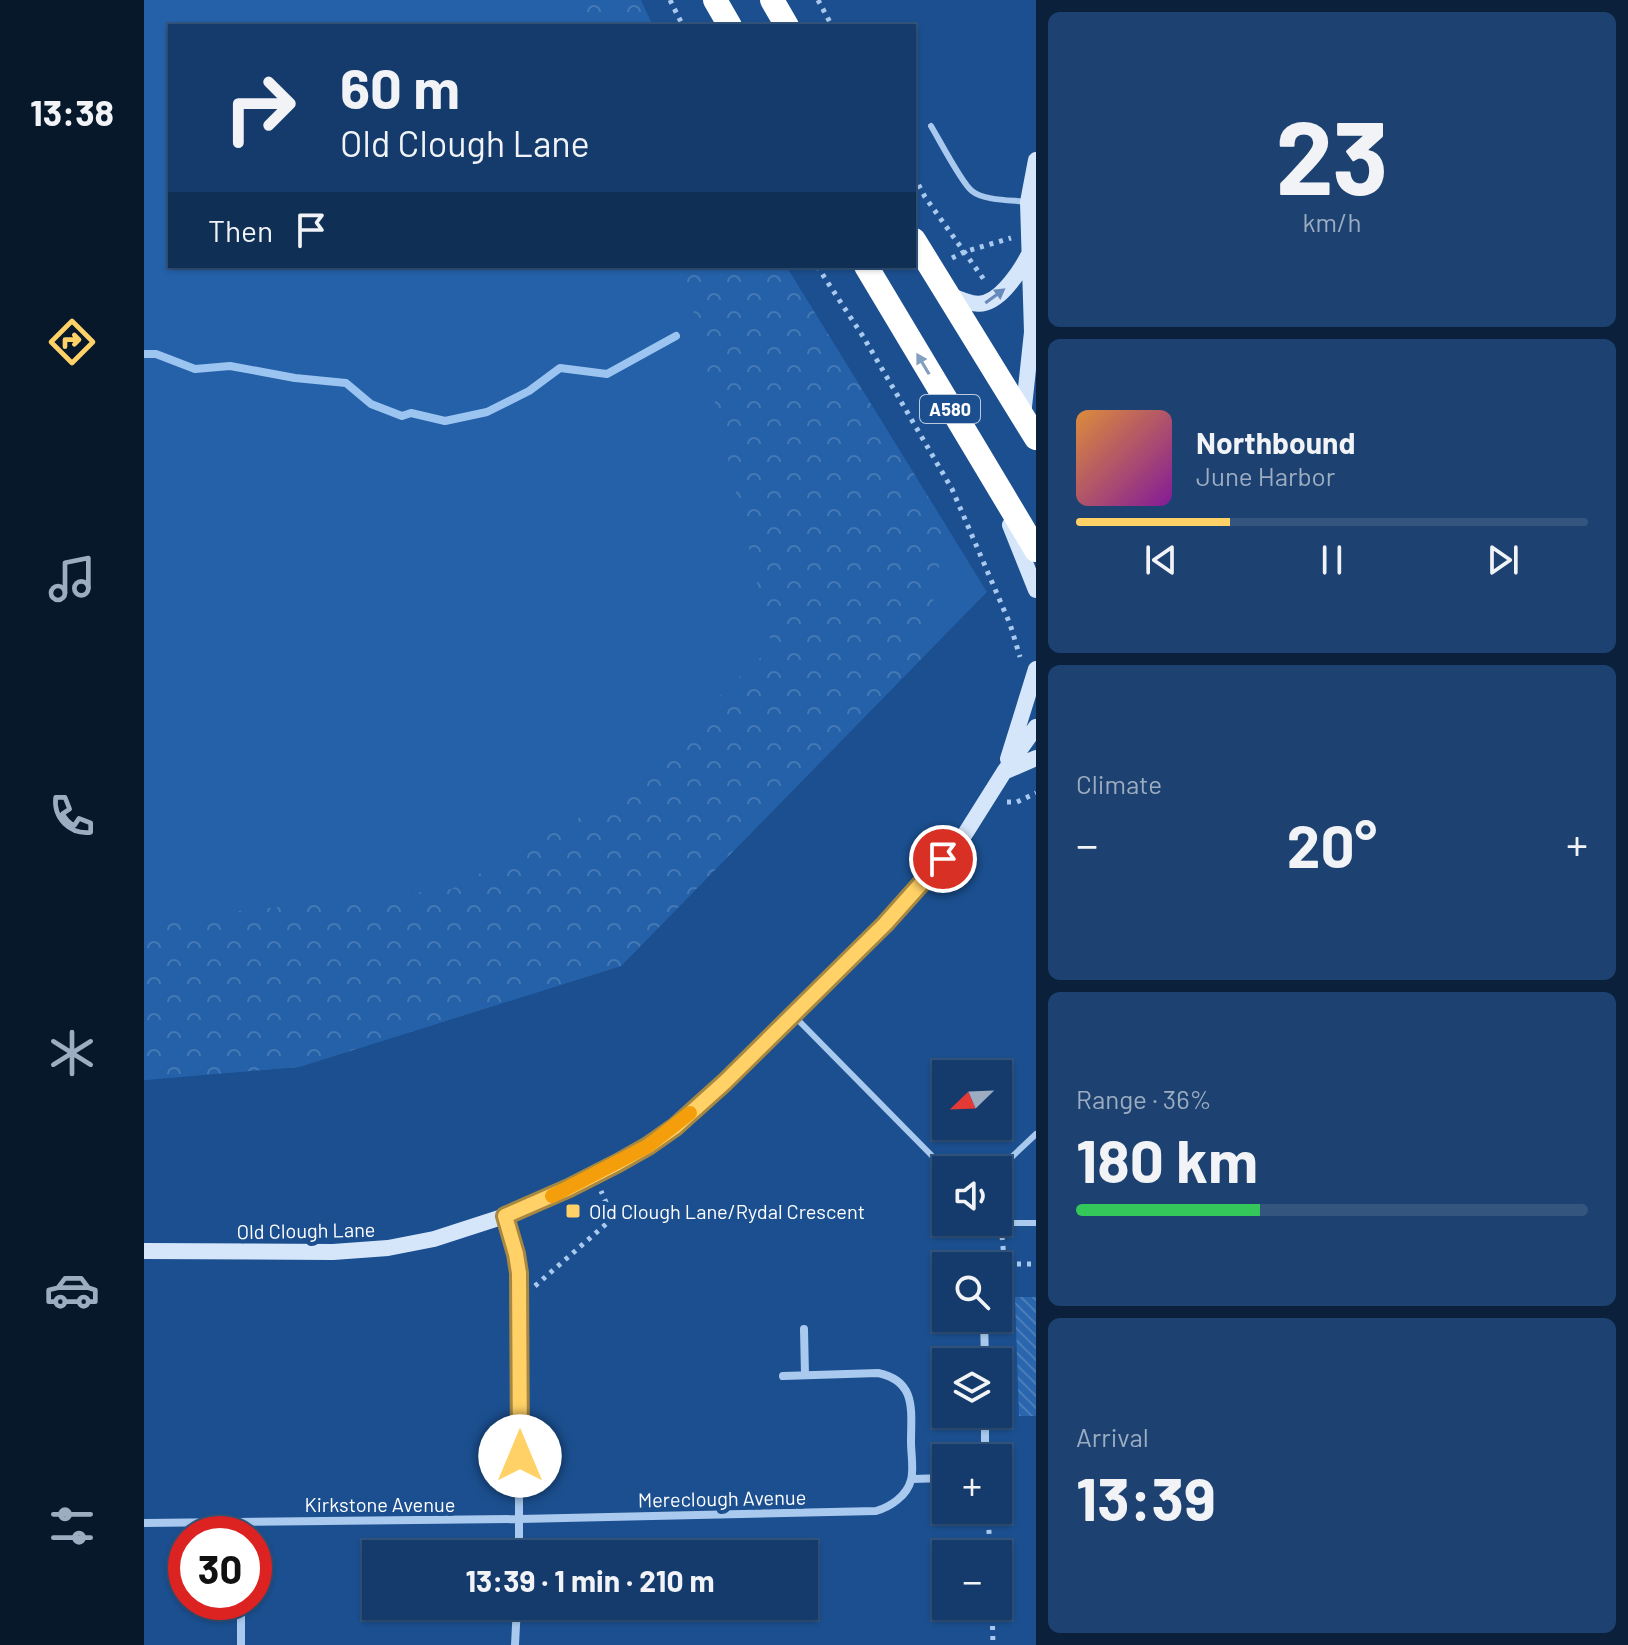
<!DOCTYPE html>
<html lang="en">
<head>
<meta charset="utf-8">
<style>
	:root { --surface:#143b6b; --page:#1d4271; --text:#f1f3f6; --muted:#9dadc1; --line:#33557e; --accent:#ffd166 }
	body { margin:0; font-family:Barlow,sans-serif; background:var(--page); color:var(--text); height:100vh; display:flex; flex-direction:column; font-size:30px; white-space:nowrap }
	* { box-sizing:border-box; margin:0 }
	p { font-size:26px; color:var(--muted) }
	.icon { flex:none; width:44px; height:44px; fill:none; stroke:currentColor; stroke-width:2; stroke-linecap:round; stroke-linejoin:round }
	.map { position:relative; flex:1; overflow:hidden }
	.panel { display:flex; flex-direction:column; gap:12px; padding:12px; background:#0b203b; width:592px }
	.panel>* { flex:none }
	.banner { position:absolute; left:24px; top:24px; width:748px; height:244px; border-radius:0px; box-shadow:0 2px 6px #0004,0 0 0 2px var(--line); background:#143b6b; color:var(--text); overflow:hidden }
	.needle { width:52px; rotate:247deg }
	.fabs { position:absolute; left:788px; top:1060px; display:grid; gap:16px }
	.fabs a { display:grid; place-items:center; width:80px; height:80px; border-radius:0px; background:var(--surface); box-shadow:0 2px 6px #0004,0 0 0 2px var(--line); font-size:40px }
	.speed { position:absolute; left:24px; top:1516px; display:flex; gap:16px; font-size:40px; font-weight:700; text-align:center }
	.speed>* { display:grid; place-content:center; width:104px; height:104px; border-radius:50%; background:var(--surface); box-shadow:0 2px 6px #0004,0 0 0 2px var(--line); line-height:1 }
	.speed .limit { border:12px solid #d22; background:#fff; color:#111 }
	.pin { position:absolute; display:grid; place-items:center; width:68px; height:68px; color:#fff; margin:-34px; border:4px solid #fff; border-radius:50%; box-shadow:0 2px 8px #0007 }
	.me { position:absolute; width:88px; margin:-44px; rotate:0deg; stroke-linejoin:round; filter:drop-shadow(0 0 6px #0008) }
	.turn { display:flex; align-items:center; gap:28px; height:168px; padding:0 40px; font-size:36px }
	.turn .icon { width:104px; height:104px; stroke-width:2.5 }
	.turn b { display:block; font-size:56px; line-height:68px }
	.then { display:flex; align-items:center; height:76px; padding:0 40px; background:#0003; gap:16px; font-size:30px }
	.big { font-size:60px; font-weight:700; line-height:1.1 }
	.panel .widget { flex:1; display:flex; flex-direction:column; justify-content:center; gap:12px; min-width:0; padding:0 28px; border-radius:12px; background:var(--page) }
	.panel .dial { align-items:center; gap:0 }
	.dial b { font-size:104px; line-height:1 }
	.song { display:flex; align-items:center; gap:24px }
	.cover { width:96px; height:96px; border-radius:12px; background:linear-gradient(135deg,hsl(30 70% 55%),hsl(290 70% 35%)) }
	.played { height:8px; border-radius:4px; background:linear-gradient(90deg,var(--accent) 30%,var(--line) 30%) }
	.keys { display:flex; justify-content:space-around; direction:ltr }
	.heat { display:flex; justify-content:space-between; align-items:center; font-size:44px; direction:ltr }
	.charge { height:12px; border-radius:6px; background:linear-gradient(90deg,#34c759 36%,var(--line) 0) }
	.trip { position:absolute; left:218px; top:1540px; width:456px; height:80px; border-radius:0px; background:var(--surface); box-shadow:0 2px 6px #0004,0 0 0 2px var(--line); font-weight:700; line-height:80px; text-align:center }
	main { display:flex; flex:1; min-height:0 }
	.menu { display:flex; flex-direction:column; width:144px; justify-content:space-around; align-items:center; background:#08182b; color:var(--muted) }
	.menu .icon { width:56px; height:56px }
	.menu .selected { color:var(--accent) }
	.menu b { font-size:36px; color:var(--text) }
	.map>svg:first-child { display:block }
	.green { fill:#2461a8 }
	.forest { fill:url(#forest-crowns) }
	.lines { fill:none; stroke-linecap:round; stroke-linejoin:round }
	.stream { stroke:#9cc4f0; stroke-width:8 }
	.building { fill:url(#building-back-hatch) }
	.path { stroke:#a9c9ee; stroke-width:5; stroke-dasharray:4 6; stroke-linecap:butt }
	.lane { stroke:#a9c9ee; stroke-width:6 }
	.street { stroke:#a9c9ee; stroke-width:8 }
	.secondary { stroke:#d6e6fa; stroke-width:16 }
	.highway { stroke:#fff; stroke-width:24 }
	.oneway { fill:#668bba }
	.oneway2 { fill:#829ec1 }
	.route-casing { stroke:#a68842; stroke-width:20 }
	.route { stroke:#ffd166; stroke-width:14 }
	.slow { stroke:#f59e0b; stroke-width:14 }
	.poi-dot { fill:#ffd166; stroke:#1b4f8f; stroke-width:3 }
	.labels { text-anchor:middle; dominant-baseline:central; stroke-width:8; stroke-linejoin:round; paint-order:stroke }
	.shield { fill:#1b4f8f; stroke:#bbcadd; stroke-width:2 }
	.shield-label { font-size:18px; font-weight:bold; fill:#fff }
	.poi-label { font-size:20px; fill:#fff; stroke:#1b4f8f; text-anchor:start }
	.street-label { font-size:20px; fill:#fff; stroke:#1b4f8f }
</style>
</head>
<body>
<main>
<nav class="menu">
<b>13:38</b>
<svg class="icon selected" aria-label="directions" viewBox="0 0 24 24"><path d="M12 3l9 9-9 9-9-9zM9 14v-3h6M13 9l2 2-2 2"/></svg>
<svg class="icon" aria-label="music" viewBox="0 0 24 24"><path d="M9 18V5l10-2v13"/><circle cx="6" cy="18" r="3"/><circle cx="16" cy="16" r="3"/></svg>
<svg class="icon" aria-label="phone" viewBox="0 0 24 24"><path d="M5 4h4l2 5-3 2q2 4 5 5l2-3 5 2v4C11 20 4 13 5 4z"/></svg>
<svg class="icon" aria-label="climate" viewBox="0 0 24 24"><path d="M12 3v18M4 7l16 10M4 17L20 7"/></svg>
<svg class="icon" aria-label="car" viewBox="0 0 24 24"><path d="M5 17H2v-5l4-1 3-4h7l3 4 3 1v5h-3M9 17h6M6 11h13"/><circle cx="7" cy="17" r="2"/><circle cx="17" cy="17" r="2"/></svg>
<svg class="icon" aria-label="filters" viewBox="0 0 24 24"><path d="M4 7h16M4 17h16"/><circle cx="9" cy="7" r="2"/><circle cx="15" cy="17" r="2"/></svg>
</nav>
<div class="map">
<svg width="892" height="1645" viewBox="0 0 892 1645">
	<defs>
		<pattern id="forest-crowns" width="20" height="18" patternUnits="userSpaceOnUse" patternTransform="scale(2)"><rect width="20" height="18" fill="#2461a8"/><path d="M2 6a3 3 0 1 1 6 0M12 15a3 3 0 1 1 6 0" fill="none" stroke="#4579b5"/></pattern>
		<pattern id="building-back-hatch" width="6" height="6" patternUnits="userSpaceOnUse" patternTransform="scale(2)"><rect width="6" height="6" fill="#2a66ad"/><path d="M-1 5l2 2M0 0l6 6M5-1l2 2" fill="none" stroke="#4a7db9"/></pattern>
	</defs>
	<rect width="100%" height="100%" fill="#1b4f8f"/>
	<path class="green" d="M0 0H497L509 26H26V266H642L843 592 477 966 155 1067 0 1080Z"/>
	<path class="forest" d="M434 0H495L508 26H447Z
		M539 266H642L802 526 780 656 477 966 155 1067 0 1080V918L56 915 308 889 460 804 628 647Z"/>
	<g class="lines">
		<path class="stream" d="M0 354H12L51 369 86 366 151 378 202 383 227 404 258 416 267 413 301 421 343 412 385 391 416 368 463 374 532 336"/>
	</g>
	<path class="building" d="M871 1297H892V1416H875Z"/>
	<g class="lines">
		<path class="path" d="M526 0 539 26
			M674 0 688 26
			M770 176 781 197 841 281
			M808 258 820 252 867 238
			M673 266 720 338 808 489 866 624 876 657
			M863 802H873L892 793
			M858 1236 860 1258
			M873 1264H892
			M391 1286 469 1218 457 1191
			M844 1510 846 1554
			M848 1606 849 1645"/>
		<path class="lane" d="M787 126C795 139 818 184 828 191 840 201 869 200 884 202
			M651 1017 802 1170
			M854 1170 892 1134
			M854 1220 858 1223H892"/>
		<path class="street" d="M361 1217 372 1254 375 1273V1554
			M854 1279 861 1271
			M840 1318 841 1362
			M660 1329 661 1375
			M841 1414V1458
			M768 1479 802 1478
			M0 1523 376 1519 732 1511C746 1507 763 1496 767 1480 770 1469 767 1454 767 1442 767 1411 773 1381 734 1373L639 1376
			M97 1602V1645
			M371 1645 373 1606"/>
		<path class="secondary" d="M804 294C829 306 842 310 862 288 871 278 878 268 884 256
			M879 416 888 332 884 202 892 160
			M866 525 892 590
			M864 759 892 669
			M860 772 892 758
			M0 1251 189 1252 244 1248 290 1239 361 1216 425 1188 504 1146 531 1127 581 1082 741 924 821 834 860 772 892 727"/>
		<path class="highway" d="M571 0 586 26
			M628 0 643 26
			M770 240 892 438
			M722 266 892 550"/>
	</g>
	<defs><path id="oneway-solid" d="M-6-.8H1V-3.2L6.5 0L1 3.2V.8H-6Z" transform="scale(2)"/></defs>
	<use class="oneway" href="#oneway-solid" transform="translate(851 296) rotate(-36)"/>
	<use class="oneway2" href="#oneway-solid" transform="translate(779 364) rotate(-121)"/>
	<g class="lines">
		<g class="route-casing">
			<path id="route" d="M376 1456 375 1273 372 1254 361 1216 425 1188 474 1163 504 1146 531 1127 581 1082 741 924 799 859"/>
		</g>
		<use href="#route" class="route"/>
		<path class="slow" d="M408 1196 504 1146 546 1113"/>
	</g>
	<rect class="poi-dot" x="421" y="1203" width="16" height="16" rx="4"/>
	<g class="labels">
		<rect class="shield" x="776" y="395" width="60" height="28" rx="6"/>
		<g class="shield-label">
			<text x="806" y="409">A580</text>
		</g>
		<g class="poi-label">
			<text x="445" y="1211">Old Clough Lane/Rydal Crescent</text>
		</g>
		<g class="street-label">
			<text transform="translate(162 1230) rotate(-1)">Old Clough Lane</text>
			<text transform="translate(578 1498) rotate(-1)">Mereclough Avenue</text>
			<text x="236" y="1504">Kirkstone Avenue</text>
		</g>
	</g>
</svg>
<div class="fabs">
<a><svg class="needle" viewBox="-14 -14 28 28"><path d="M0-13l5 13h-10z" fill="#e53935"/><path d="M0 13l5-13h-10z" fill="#9dadc1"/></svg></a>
<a><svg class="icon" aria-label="sound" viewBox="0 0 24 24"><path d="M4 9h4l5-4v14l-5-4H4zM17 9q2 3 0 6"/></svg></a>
<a><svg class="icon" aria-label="search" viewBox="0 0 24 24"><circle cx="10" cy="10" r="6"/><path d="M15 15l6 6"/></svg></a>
<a><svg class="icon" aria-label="layers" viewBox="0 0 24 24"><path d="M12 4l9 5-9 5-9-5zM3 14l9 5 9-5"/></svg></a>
<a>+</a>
<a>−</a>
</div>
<div class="speed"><div class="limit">30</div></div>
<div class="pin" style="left:799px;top:859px;background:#d93025"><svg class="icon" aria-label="arrive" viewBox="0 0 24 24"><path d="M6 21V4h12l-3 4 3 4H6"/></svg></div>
<svg class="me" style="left:376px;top:1456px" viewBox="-20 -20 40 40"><circle r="19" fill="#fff"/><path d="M0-13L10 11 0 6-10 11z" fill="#ffd166"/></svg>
<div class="trip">13:39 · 1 min · 210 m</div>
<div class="banner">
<div class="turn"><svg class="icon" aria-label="right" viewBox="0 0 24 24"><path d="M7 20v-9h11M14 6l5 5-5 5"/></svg><div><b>60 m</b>Old Clough Lane</div></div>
<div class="then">Then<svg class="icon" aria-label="arrive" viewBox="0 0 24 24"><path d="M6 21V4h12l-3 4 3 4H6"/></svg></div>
</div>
</div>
<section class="panel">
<div class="widget dial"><b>23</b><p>km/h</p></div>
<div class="widget">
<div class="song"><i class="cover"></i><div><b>Northbound</b><p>June Harbor</p></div></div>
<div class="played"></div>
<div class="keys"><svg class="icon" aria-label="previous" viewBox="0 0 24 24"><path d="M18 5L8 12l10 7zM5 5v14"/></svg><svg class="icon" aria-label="pause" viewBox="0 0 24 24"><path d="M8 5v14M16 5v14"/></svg><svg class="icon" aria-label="next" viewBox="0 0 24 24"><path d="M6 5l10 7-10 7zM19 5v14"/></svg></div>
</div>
<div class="widget"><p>Climate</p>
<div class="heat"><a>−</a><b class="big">20°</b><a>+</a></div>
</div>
<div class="widget"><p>Range · 36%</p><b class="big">180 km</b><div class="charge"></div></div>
<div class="widget"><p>Arrival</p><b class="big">13:39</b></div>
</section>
</main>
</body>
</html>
